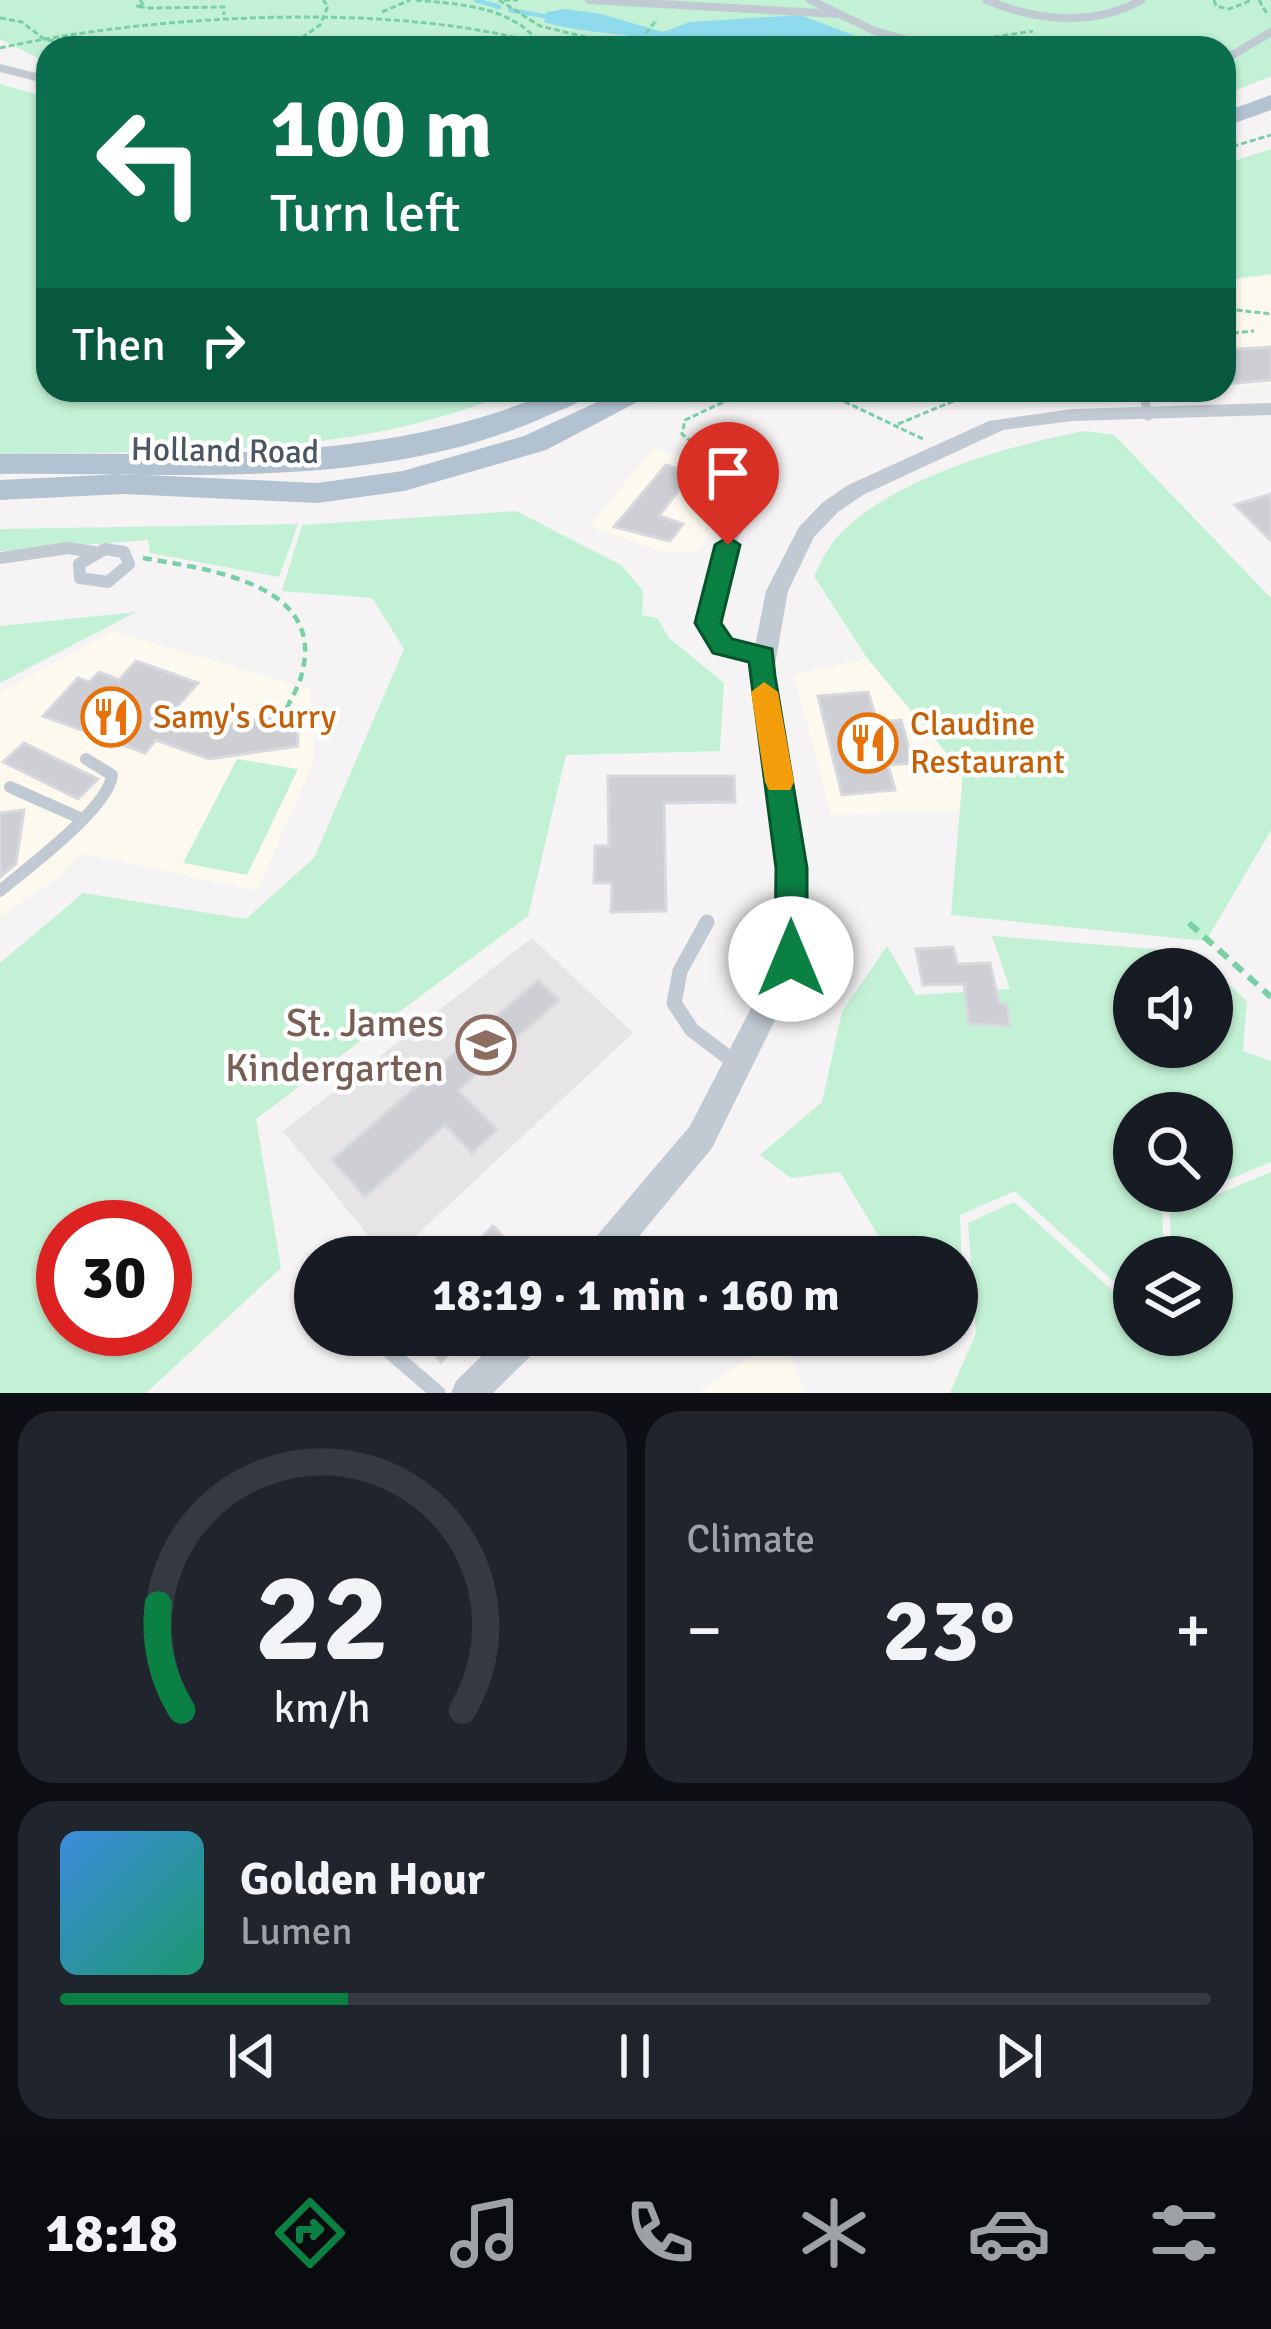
<!DOCTYPE html>
<html lang="en">
<head>
<meta charset="utf-8">
<style>
	:root { --surface:#171b24; --page:#20242c; --text:#f1f3f6; --muted:#9ea1a6; --line:#363941; --accent:#0b8043 }
	body { margin:0; font-family:Signika,sans-serif; background:var(--page); color:var(--text); height:100vh; display:flex; flex-direction:column; font-size:45px; white-space:nowrap }
	* { box-sizing:border-box; margin:0 }
	p { font-size:39px; color:var(--muted) }
	.icon { flex:none; width:66px; height:66px; fill:none; stroke:currentColor; stroke-width:2; stroke-linecap:round; stroke-linejoin:round }
	.map { position:relative; height:1393px; overflow:hidden }
	.drawer { display:flex; flex-direction:column; gap:18px; padding:18px; background:#0d0f14; flex:1 }
	.drawer>* { flex:none }
	.hud { position:absolute; left:36px; top:36px; width:1200px; height:366px; border-radius:36px; box-shadow:0 3px 9px #0004; background:#0b6e4f; color:#fff; overflow:hidden }
	.controls { position:absolute; left:1113px; top:948px; display:grid; gap:24px }
	.controls a { display:grid; place-items:center; width:120px; height:120px; border-radius:50%; background:var(--surface); box-shadow:0 3px 9px #0004; font-size:60px }
	.speed { position:absolute; left:36px; top:1200px; display:flex; gap:24px; font-size:60px; font-weight:700; text-align:center }
	.speed>* { display:grid; place-content:center; width:156px; height:156px; border-radius:50%; background:var(--surface); box-shadow:0 3px 9px #0004; line-height:1 }
	.speed .limit { border:18px solid #d22; background:#fff; color:#111 }
	.pin { position:absolute; display:grid; place-items:center; width:102px; height:102px; color:#fff; margin:-123px -51px; border-radius:50% 50% 50% 0; rotate:-45deg; box-shadow:0 0 12px #0007 }
	.pin .icon { rotate:45deg }
	.me { position:absolute; width:132px; margin:-66px; rotate:0deg; stroke-linejoin:round; filter:drop-shadow(0 0 9px #0008) }
	.turn { display:flex; align-items:center; gap:42px; height:252px; padding:0 36px; font-size:54px }
	.turn .icon { width:156px; height:156px; stroke-width:2.5 }
	.turn b { display:block; font-size:84px; line-height:102px }
	.then { display:flex; align-items:center; height:114px; padding:0 36px; background:#0003; gap:24px; font-size:45px }
	.big { font-size:90px; font-weight:700; line-height:1.1 }
	.drawer .tile { flex:1; display:flex; flex-direction:column; justify-content:center; gap:18px; min-width:0; padding:0 42px; border-radius:36px; background:var(--page) }
	.drawer .dial { align-items:center; gap:0 }
	.dial svg { height:312px; overflow:visible; fill:none; stroke:var(--line); stroke-width:7; stroke-linecap:round; text-anchor:middle }
	.dial text { fill:var(--text); stroke:none }
	.song { display:flex; align-items:center; gap:36px }
	.cover { width:144px; height:144px; border-radius:18px; background:linear-gradient(135deg,hsl(210 70% 55%),hsl(160 70% 35%)) }
	.played { height:12px; border-radius:6px; background:linear-gradient(90deg,var(--accent) 25%,var(--line) 25%) }
	.keys { display:flex; justify-content:space-around; direction:ltr }
	.heat { display:flex; justify-content:space-between; align-items:center; font-size:66px; direction:ltr }
	.drawer .tiles { flex:1; display:grid; gap:18px; grid-template-columns:1fr 1fr }
	.tile:last-child { grid-column:span 2 }
	.trip { position:absolute; left:294px; top:1236px; width:684px; height:120px; border-radius:60px; background:var(--surface); box-shadow:0 3px 9px #0004; font-weight:700; line-height:120px; text-align:center }
	.menu { display:flex; height:192px; justify-content:space-around; align-items:center; background:#090b0e; color:var(--muted) }
	.menu .icon { width:84px; height:84px }
	.menu .on { color:var(--accent) }
	.menu b { font-size:54px; color:var(--text) }
	.map>svg:first-child { display:block }
	.commercial { fill:#fdf9ef }
	.education { fill:#e6e4e5 }
	.green { fill:#c3f1d5; fill-rule:evenodd }
	.water { fill:#90daee }
	.lines { fill:none; stroke-linecap:round; stroke-linejoin:round }
	.stream { stroke:#90daee; stroke-width:4.5 }
	.building { fill:#cdcfd5; stroke:#d7d9de; stroke-width:3 }
	.path-far2 { stroke:#7ad0a6; stroke-width:3; stroke-dasharray:6 3; stroke-linecap:butt }
	.path-far1 { stroke:#7ad0a6; stroke-width:4.5; stroke-dasharray:9 6; stroke-linecap:butt }
	.path { stroke:#7ad0a6; stroke-width:6; stroke-dasharray:12 8; stroke-linecap:butt }
	.service-far3 { stroke:#c1cad2; stroke-width:8 }
	.service-far2 { stroke:#c1cad2; stroke-width:9 }
	.service-far1 { stroke:#c1cad2; stroke-width:12 }
	.service { stroke:#c1cad2; stroke-width:15 }
	.minor { fill:#c1cad2; fill-rule:evenodd }
	.primary { fill:#b3c2d1; fill-rule:evenodd }
	.route { fill:#0b8043; stroke:#07532c; stroke-width:3 }
	.slow { fill:#f59e0b }
	.labels { text-anchor:middle; dominant-baseline:central; stroke-width:9; stroke-linejoin:round; paint-order:stroke }
	.street-label { font-size:33px; fill:#4a5661; stroke:#fff }
	.food-label { font-size:33px; fill:#c56008; stroke:#fff; text-anchor:start }
	.near-education-label { font-size:39px; fill:#785e54; stroke:#fff; text-anchor:end }
</style>
</head>
<body>
<div class="map">
<svg width="1271" height="1393" viewBox="0 0 1271 1393">
	<rect width="100%" height="100%" fill="#f5f3f3"/>
	<path class="commercial" d="M1271 277V384L1224 388V281Z
		M654 448 749 480 697 551 666 553 589 526Z
		M112 631 310 689 315 759 257 891 81 853 56 879 0 917V692Z
		M867 658 963 773 960 811 831 815 794 675Z
		M782 1336 805 1393H697Z"/>
	<path class="education" d="M532 938 633 1033 393 1257H386L283 1131Z"/>
	<path class="green" d="M0 0H1271V76L1224 95V48H48V63L0 39Z
		M0 84 48 98V390H515C357 460 171 450 0 454Z
		M1271 149V274L1224 280V164Z
		M1084 431 1114 435 1271 598V830L1206 941 951 915 963 773 867 658 814 576C821 563 828 547 838 536 893 478 1007 446 1084 431Z
		M516 511 621 565 643 591 642 615 657 618 669 638 724 683 720 751 566 755 528 916 256 1119 281 1268 146 1393H0V963L83 893 246 919 314 858 404 649 372 598 282 591 302 525ZM63 1227H165V1329H63Z
		M298 524 279 577 150 553 148 540 0 551V529Z
		M136 612 0 683V626Z
		M237 759 298 769 247 875 183 863Z
		M992 936 1192 952 1211 969H1134V1047H1212V970L1247 1001 1243 1051 1271 1061V1162L1212 1186V1113H1134V1191H1200L1162 1207 1164 1257H1134V1287L1123 1290 1015 1191 960 1215 964 1322 957 1323V1257H866L882 1242 840 1172 791 1178 760 1155 822 1102 842 1012 887 946 916 995 1010 989Z
		M1271 1172V1393H950L976 1333 968 1223 1014 1202 1123 1300 1134 1298V1335H1212V1257H1171L1170 1214Z"/>
	<path class="water" d="M565 9 601 14 663 32 690 22 800 15 888 48H678C633 30 590 36 544 22L547 12Z"/>
	<g class="lines">
		<path class="stream" d="M476 0 499 7
			M510 10 549 17"/>
	</g>
	<path class="building" d="M1271 347V380L1224 384V350Z
		M666 465 692 473 659 516 683 524 670 541 614 527Z
		M1271 494V541L1235 505Z
		M136 661 198 683 175 709 221 725 297 714 298 746 209 759 156 740 145 753 43 716 78 678 89 682 99 672 119 680Z
		M868 692 877 722 901 720 913 763 888 765 895 790 842 795 818 696Z
		M24 743 98 779 78 799 3 762Z
		M608 776H734L735 802 664 803 666 911 611 912 612 883H594L595 846H609Z
		M24 810 16 864 0 877V813Z
		M953 947 957 964 990 963 999 1003 1007 1004 1010 1026 969 1024 964 984 923 985 916 949Z
		M538 980 559 1000 458 1090 497 1130 472 1153 445 1125 365 1197 332 1160Z
		M493 1226 523 1257H462Z
		M418 1335H467L441 1362Z"/>
	<g class="lines">
		<path class="path-far2" d="M140 0 144 6H136L147 8 224 7V15
			M416 0C458 4 508 6 537 40
			M499 0 540 26 631 48
			M504 0H518
			M1214 0 1216 6 1229 9 1252 0
			M1259 0 1268 16
			M382 12 410 0
			M0 18 22 22 44 39 78 46 167 41 242 48
			M949 44 1033 31
			M0 48C153 14 406 0 553 48
			M287 48 320 25 328 6 323 0
			M635 48 657 19
			M1224 149 1271 135
			M1224 291 1228 309 1271 314
			M1224 334 1254 331
			M820 390 923 439
			M898 424 980 390
			M699 448 682 434 685 420 749 390"/>
		<path class="path-far1" d="M143 558C205 569 326 582 302 673 299 687 289 702 283 716"/>
		<path class="path" d="M1189 923 1271 997"/>
		<path class="service-far3" d="M589 0 839 14
			M810 0 875 31 935 48
			M987 0C1036 21 1094 27 1141 0
			M1224 60 1271 32"/>
		<path class="service-far2" d="M1131 390 1144 396 1148 416
			M713 457 744 469 764 485 735 532"/>
		<path class="service-far1" d="M737 529 727 545 710 631 723 646 763 656
			M105 549 124 552 129 564 108 582 80 578 79 564Z
			M0 558 68 548 94 552
			M10 787 82 819
			M0 891C27 868 109 808 112 775L86 759"/>
		<path class="service" d="M707 922 680 971 674 1003 692 1030 737 1064
			M370 1335 438 1393"/>
		<path class="minor" d="M0 64 48 76V84L0 72Z
			M1271 403V415L1072 421 1003 430 863 495 838 512 814 537 788 591 773 676 804 868 805 959 712 1148 622 1257H585L589 1245 690 1126 777 958 778 868 749 676 766 591 799 527 823 502 848 485 989 421 1072 409Z
			M503 1335H545L540 1347 493 1393H451L456 1381Z"/>
		<path class="primary" d="M1271 95V110L1224 127V112Z
			M556 390H594C583 403 562 409 547 416 378 492 180 472 0 474V454C189 452 379 467 556 390Z
			M623 390H660L546 450 404 491 317 503 124 494 0 500V480L124 474 317 483 403 471 524 436Z"/>
	</g>
	<path class="route" d="M728 537 740 545 721 623 732 639 772 649 775 676 807 868V959L803 969 791 973 780 969 775 959 776 868 749 662 713 653 695 623 715 545Z"/>
	<path class="slow" d="M764 682 778 692 794 782 790 790H769L765 782 751 692Z"/>
	<defs>
		<g id="restaurant-ring" transform="scale(3)"><circle r="9.5" fill="#fff" stroke="#e8710a" stroke-width="1.5"/><path d="M-5-6h1v4h1v-4h1v4h1v-4h1v5L-1.5 .5V6h-2V.5L-5-1ZM5-6V6H3V1.5H1.5Q1.5-4 5-6Z" fill="#e8710a"/></g>
		<g id="school-ring" transform="scale(3)"><circle r="9.5" fill="#fff" stroke="#8d6e63" stroke-width="1.5"/><path d="M0-5L7-2L0 1L-7-2ZM-4 1L0 2.5L4 1V4Q0 6-4 4Z" fill="#8d6e63"/></g>
	</defs>
	<g fill-rule="evenodd">
		<use href="#restaurant-ring" x="111" y="717"/>
		<use href="#restaurant-ring" x="868" y="743"/>
		<use href="#school-ring" x="486" y="1045"/>
	</g>
	<g class="labels">
		<g class="street-label">
			<text transform="translate(225 451) rotate(1)">Holland Road</text>
		</g>
		<g class="food-label">
			<text x="153" y="717">Samy's Curry</text>
			<text x="910" y="724">Claudine<tspan x="910" dy="38">Restaurant</tspan></text>
		</g>
		<g class="near-education-label">
			<text x="444" y="1023">St. James<tspan x="444" dy="45">Kindergarten</tspan></text>
		</g>
	</g>
</svg>
<div class="controls">
<a><svg class="icon" aria-label="sound" viewBox="0 0 24 24"><path d="M4 9h4l5-4v14l-5-4H4zM17 9q2 3 0 6"/></svg></a>
<a><svg class="icon" aria-label="search" viewBox="0 0 24 24"><circle cx="10" cy="10" r="6"/><path d="M15 15l6 6"/></svg></a>
<a><svg class="icon" aria-label="layers" viewBox="0 0 24 24"><path d="M12 4l9 5-9 5-9-5zM3 14l9 5 9-5"/></svg></a>
</div>
<div class="speed"><div class="limit">30</div></div>
<div class="pin" style="left:728px;top:545px;background:#d93025"><svg class="icon" aria-label="arrive" viewBox="0 0 24 24"><path d="M6 21V4h12l-3 4 3 4H6"/></svg></div>
<svg class="me" style="left:791px;top:959px" viewBox="-20 -20 40 40"><circle r="19" fill="#fff"/><path d="M0-13L10 11 0 6-10 11z" fill="#0b8043"/></svg>
<div class="trip">18:19 · 1 min · 160 m</div>
<div class="hud">
<div class="turn"><svg class="icon" aria-label="left" viewBox="0 0 24 24"><path d="M17 20v-9H6M10 6l-5 5 5 5"/></svg><div><b>100 m</b>Turn left</div></div>
<div class="then">Then<svg class="icon" aria-label="right" viewBox="0 0 24 24"><path d="M7 20v-9h11M14 6l5 5-5 5"/></svg></div>
</div>
</div>
<section class="drawer">
<div class="tiles">
<div class="tile dial"><svg viewBox="0 0 100 80">
<path d="M14 69A42 42 0 1 1 86 69"/>
<path d="M14 69A42 42 0 0 1 8 42" stroke="#0b8043"/>
<text x="50" y="56" font-size="32" font-weight="700">22</text>
<text x="50" y="72" font-size="11">km/h</text>
</svg></div>
<div class="tile"><p>Climate</p>
<div class="heat"><a>−</a><b class="big">23°</b><a>+</a></div>
</div>
<div class="tile">
<div class="song"><i class="cover"></i><div><b>Golden Hour</b><p>Lumen</p></div></div>
<div class="played"></div>
<div class="keys"><svg class="icon" aria-label="previous" viewBox="0 0 24 24"><path d="M18 5L8 12l10 7zM5 5v14"/></svg><svg class="icon" aria-label="pause" viewBox="0 0 24 24"><path d="M8 5v14M16 5v14"/></svg><svg class="icon" aria-label="next" viewBox="0 0 24 24"><path d="M6 5l10 7-10 7zM19 5v14"/></svg></div>
</div>
</div>
</section>
<nav class="menu">
<b>18:18</b>
<svg class="icon on" aria-label="directions" viewBox="0 0 24 24"><path d="M12 3l9 9-9 9-9-9zM9 14v-3h6M13 9l2 2-2 2"/></svg>
<svg class="icon" aria-label="music" viewBox="0 0 24 24"><path d="M9 18V5l10-2v13"/><circle cx="6" cy="18" r="3"/><circle cx="16" cy="16" r="3"/></svg>
<svg class="icon" aria-label="phone" viewBox="0 0 24 24"><path d="M5 4h4l2 5-3 2q2 4 5 5l2-3 5 2v4C11 20 4 13 5 4z"/></svg>
<svg class="icon" aria-label="climate" viewBox="0 0 24 24"><path d="M12 3v18M4 7l16 10M4 17L20 7"/></svg>
<svg class="icon" aria-label="car" viewBox="0 0 24 24"><path d="M5 17H2v-5l4-1 3-4h7l3 4 3 1v5h-3M9 17h6M6 11h13"/><circle cx="7" cy="17" r="2"/><circle cx="17" cy="17" r="2"/></svg>
<svg class="icon" aria-label="filters" viewBox="0 0 24 24"><path d="M4 7h16M4 17h16"/><circle cx="9" cy="7" r="2"/><circle cx="15" cy="17" r="2"/></svg>
</nav>
</body>
</html>
